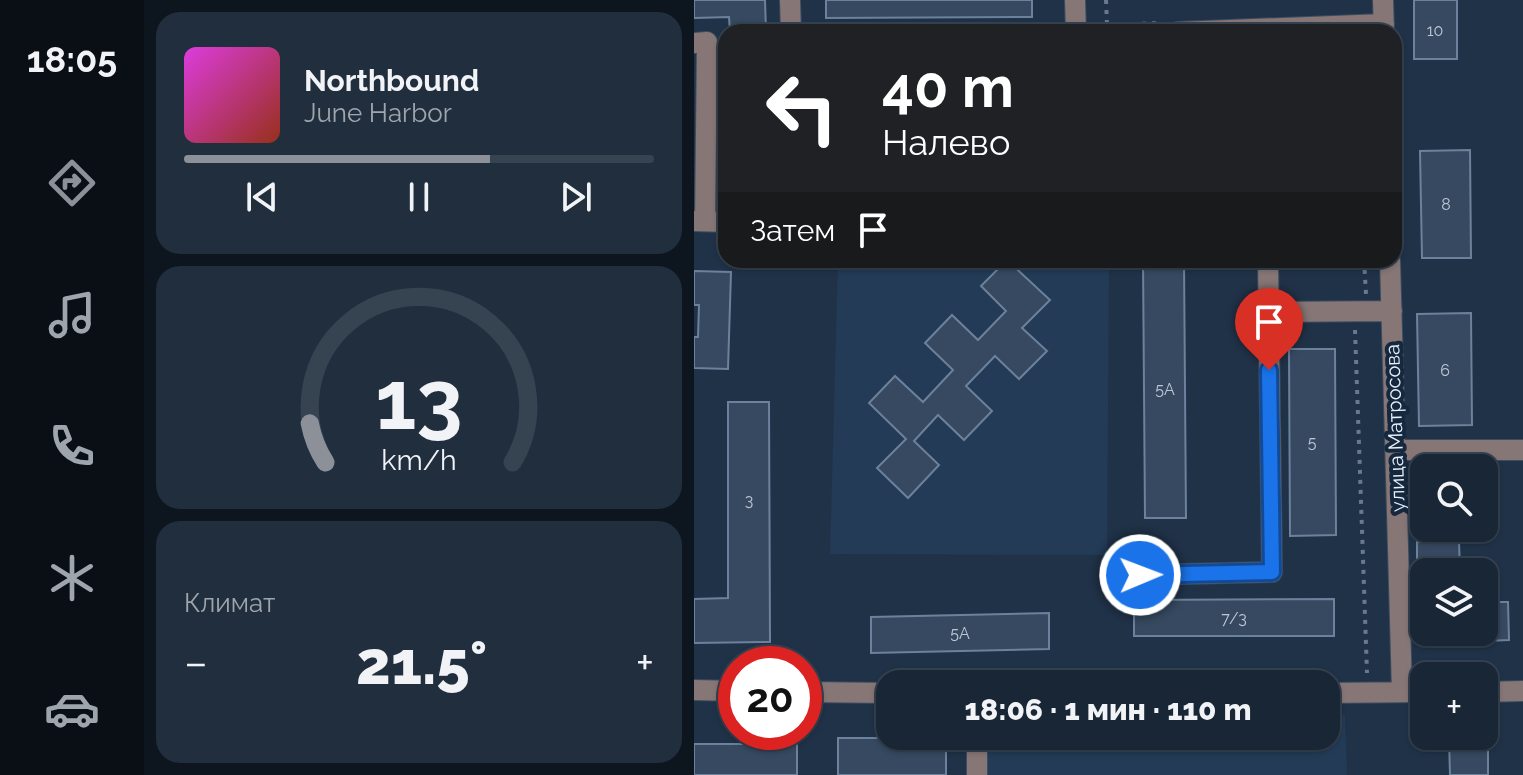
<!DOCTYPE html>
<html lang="ru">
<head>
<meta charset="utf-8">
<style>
	:root { --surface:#182636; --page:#212e3e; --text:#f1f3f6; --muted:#9fa5ad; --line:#364351; --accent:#8c9099 }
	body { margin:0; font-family:Raleway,sans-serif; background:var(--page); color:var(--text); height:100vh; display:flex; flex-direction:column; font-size:30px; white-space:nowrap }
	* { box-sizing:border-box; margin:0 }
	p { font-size:26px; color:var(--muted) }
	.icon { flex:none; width:44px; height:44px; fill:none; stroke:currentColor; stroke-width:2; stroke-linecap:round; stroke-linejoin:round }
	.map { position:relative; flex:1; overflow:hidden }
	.side { display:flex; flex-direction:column; gap:12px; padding:12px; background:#0d151e; width:550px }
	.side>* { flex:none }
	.banner { position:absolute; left:24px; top:24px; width:684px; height:244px; border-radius:24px; box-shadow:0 2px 6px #0004,0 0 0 2px var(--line); background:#202124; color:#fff; overflow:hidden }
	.fabs { position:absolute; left:716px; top:454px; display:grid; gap:16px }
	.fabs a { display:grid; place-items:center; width:88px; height:88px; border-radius:16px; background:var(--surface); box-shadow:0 2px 6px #0004,0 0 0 2px var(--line); font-size:40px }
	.speed { position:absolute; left:24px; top:646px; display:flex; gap:16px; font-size:40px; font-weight:700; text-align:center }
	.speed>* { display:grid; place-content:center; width:104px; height:104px; border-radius:50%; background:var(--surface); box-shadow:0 2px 6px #0004,0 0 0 2px var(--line); line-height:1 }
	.speed .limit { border:12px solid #d22; background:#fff; color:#111 }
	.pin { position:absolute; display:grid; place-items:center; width:68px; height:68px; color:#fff; margin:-82px -34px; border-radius:50% 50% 50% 0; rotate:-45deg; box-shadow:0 0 8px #0007 }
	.pin .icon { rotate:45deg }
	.me { position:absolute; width:88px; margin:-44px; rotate:89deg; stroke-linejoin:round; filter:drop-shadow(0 0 6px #0008) }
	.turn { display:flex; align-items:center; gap:28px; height:168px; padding:0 32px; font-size:36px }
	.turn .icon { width:104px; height:104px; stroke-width:2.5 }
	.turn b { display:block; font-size:56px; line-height:68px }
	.then { display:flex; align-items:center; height:76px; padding:0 32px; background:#0003; gap:16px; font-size:30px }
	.big { font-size:60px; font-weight:800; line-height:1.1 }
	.side .widget { flex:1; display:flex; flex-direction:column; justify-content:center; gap:12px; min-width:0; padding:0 28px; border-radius:24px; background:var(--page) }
	.side .dial { align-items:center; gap:0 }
	.dial svg { height:208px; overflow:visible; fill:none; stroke:var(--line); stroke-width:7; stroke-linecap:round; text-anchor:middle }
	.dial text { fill:var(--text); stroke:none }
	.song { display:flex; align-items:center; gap:24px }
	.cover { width:96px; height:96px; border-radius:12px; background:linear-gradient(135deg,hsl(300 70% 55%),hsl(10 70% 35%)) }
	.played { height:8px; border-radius:4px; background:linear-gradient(90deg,var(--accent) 65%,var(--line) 65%) }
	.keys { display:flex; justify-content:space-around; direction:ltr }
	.heat { display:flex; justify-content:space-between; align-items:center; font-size:44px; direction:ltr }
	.trip { position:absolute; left:182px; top:670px; width:464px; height:80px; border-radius:24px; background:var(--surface); box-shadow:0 2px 6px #0004,0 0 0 2px var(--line); font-weight:800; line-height:80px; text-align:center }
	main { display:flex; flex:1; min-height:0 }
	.dock { display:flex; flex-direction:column; width:144px; justify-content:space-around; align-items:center; background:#0a0f16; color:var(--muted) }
	.dock .icon { width:56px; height:56px }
	.dock .active { color:var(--accent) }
	.dock b { font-size:36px; color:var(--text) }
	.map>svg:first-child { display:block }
	.built { fill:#233b56 }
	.building { fill:#364960; stroke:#6c819b; stroke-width:2 }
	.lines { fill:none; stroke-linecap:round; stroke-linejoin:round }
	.minor-casing { stroke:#3c4d61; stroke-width:22 }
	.path { stroke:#6a798b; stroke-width:4; stroke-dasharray:4 6; stroke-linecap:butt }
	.minor { stroke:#877676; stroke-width:20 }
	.route-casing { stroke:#114b97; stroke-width:20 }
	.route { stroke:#1a73e8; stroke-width:14 }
	.labels { text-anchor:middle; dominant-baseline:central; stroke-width:8; stroke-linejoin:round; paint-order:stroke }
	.number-label { font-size:16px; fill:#bcc7d6 }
	.street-label { font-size:20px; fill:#e8f1fd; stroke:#16283d }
</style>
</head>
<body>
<main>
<nav class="dock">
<b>18:05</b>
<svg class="icon active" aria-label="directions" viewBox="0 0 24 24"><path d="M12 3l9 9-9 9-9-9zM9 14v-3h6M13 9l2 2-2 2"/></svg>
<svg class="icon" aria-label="music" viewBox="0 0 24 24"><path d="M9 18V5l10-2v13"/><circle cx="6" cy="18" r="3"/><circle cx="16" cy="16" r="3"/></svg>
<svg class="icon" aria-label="phone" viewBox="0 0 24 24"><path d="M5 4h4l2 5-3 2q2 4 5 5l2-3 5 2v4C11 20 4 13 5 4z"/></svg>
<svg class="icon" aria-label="climate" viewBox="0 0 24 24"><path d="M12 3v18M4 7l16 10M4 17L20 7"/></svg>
<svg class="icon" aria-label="car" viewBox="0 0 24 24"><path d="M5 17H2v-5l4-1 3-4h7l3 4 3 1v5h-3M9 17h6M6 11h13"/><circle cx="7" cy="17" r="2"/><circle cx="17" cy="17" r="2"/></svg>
</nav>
<section class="side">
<div class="widget">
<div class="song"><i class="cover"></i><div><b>Northbound</b><p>June Harbor</p></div></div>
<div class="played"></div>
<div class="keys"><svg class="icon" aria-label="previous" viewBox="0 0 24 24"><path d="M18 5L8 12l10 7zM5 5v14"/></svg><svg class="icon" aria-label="pause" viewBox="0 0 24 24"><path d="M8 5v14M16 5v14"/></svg><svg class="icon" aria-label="next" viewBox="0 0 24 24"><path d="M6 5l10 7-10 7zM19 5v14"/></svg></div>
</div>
<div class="widget dial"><svg viewBox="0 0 100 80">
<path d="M14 69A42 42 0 1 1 86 69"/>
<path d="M14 69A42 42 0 0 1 8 54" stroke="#8c9099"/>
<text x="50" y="56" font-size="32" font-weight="700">13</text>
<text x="50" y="72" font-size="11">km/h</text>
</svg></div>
<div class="widget"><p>Климат</p>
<div class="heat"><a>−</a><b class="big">21.5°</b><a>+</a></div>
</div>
</section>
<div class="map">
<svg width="829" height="775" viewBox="0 0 829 775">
	<rect width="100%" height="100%" fill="#203248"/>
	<path class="built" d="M144 260H415L413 555 136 554Z
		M651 715 653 775H291V736H632V716Z"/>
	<path class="building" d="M0 0H71L72 32H36L35 17 0 18Z
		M132 0H338V17L132 18Z
		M720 0H763V59H720Z
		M776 150 777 258H728L726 151Z
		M313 260 356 300 328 328 353 351 325 379 301 356 272 386 298 411 270 440 244 415 220 441 245 465 214 498 183 468 212 439 175 403 201 376 229 402 259 370 231 343 258 315 284 340 312 311 287 286Z
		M449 260H490L492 518H451Z
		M0 271 37 272 34 369 0 368V337H4L5 305H0Z
		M777 313 778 425 725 426 723 314Z
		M595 349H641L642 535 596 536Z
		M34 402H75L76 642 0 643V599L34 598Z
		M765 541 766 572H723V542Z
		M640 599V636H440V600Z
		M790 602H814L815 640 790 641Z
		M355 613V649L177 653V617Z
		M144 738H252V775H144Z
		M794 738V775H756L755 739Z
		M0 744H103V775H0Z"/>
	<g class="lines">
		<g class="minor-casing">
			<path id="minor" d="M96 0 97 32
				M381 0 382 32
				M689 0 690 32
				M484 32 690 24
				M0 43 13 42 11 221
				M0 221 32 222
				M696 260 708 692
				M574 312 698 311
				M701 450H829
				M446 575 578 572 574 260
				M0 690 42 691
				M110 692 196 693
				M790 692 829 691
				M632 693 730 692
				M283 775V736"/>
		</g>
		<path class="path" d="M412 0 413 25 468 23
			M670 260 672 294
			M661 330 673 673"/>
		<use href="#minor" class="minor"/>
	</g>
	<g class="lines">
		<g class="route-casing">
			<path id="route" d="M446 575 578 572 575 370"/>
		</g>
		<use href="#route" class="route"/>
	</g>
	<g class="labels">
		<g class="number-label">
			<text x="741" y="30">10</text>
			<text x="752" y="204">8</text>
			<text x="751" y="370">6</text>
			<text x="471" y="389">5А</text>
			<text x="618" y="442">5</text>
			<text x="55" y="500">3</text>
			<text x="540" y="618">7/3</text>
			<text x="266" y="633">5А</text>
		</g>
		<g class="street-label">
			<text transform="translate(701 428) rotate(-92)">улица Матросова</text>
		</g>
	</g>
</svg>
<div class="fabs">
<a><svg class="icon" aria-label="search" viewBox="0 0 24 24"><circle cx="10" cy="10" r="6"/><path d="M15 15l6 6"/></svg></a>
<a><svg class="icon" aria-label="layers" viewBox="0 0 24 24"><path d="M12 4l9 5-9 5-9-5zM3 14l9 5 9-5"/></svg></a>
<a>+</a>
</div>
<div class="speed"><div class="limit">20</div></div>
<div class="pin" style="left:575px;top:370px;background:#d93025"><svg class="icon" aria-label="arrive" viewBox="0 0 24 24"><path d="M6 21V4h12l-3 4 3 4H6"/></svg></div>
<svg class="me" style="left:446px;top:575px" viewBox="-20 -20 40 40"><circle r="17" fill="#1a73e8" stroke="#fff" stroke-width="3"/><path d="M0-11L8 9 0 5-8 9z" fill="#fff"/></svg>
<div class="trip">18:06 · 1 мин · 110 m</div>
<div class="banner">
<div class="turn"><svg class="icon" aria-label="left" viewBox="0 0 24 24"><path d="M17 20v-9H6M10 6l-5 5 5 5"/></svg><div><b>40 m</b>Налево</div></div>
<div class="then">Затем<svg class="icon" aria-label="arrive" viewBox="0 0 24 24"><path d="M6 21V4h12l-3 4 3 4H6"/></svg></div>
</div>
</div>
</main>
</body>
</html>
